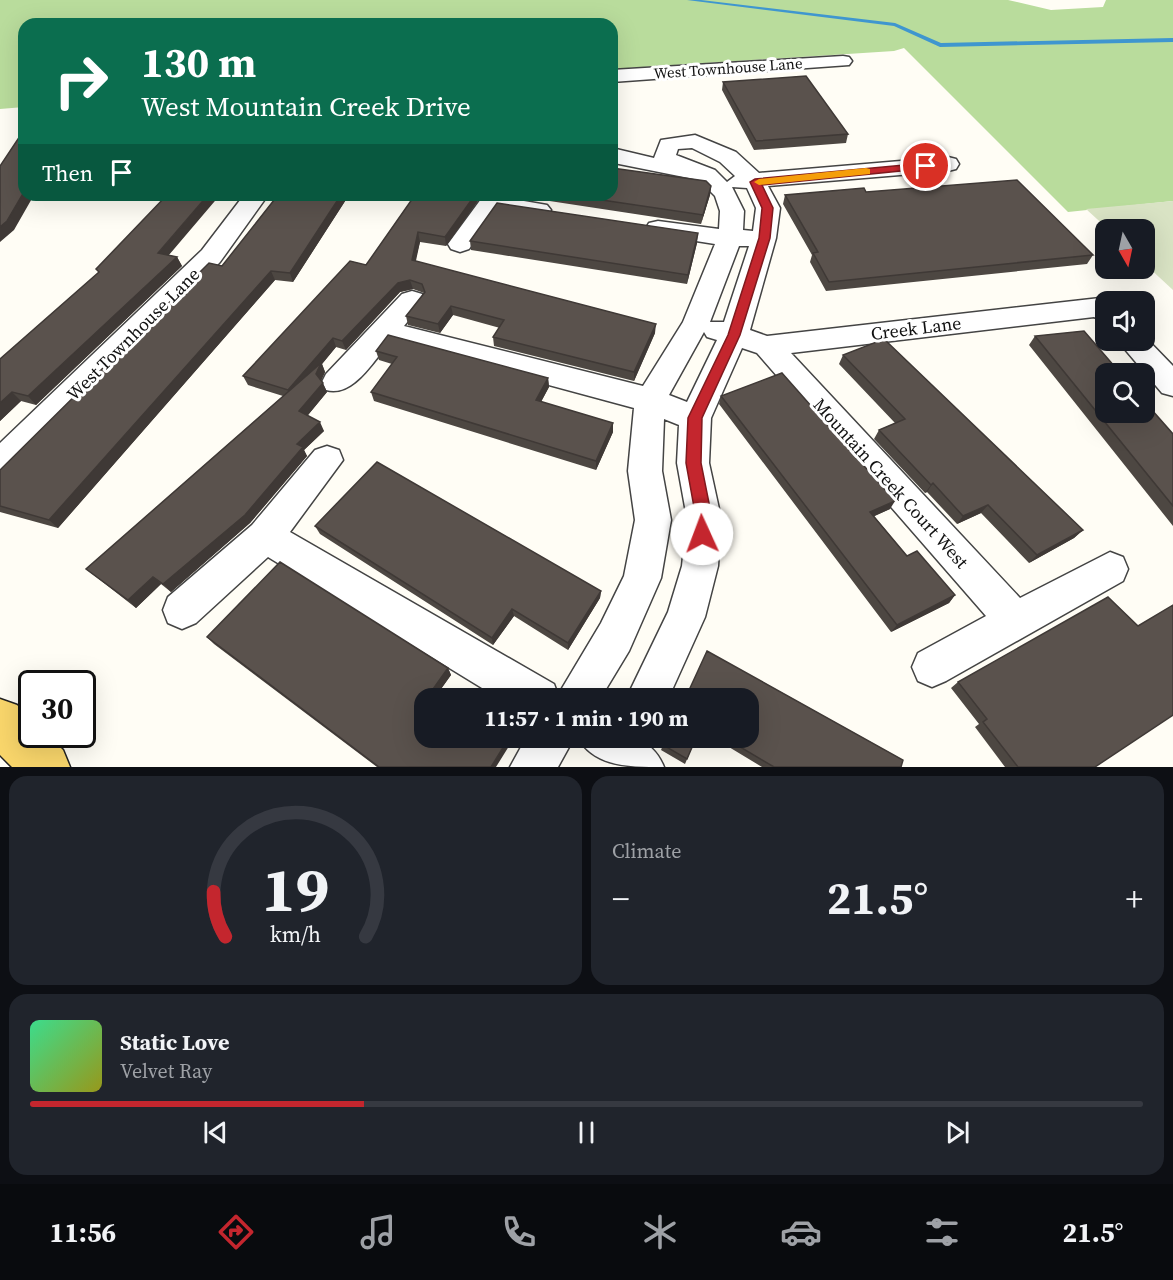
<!DOCTYPE html>
<html lang="en">
<head>
<meta charset="utf-8">
<style>
	:root { --surface:#171b24; --page:#20242c; --text:#f1f3f6; --muted:#9ea1a6; --line:#363941; --accent:#c4262e }
	body { margin:0; font-family:"Source Serif 4",serif; background:var(--page); color:var(--text); height:100vh; display:flex; flex-direction:column; font-size:22px; white-space:nowrap }
	* { box-sizing:border-box; margin:0 }
	p { font-size:20px; color:var(--muted) }
	.icon { flex:none; width:33px; height:33px; fill:none; stroke:currentColor; stroke-width:2; stroke-linecap:round; stroke-linejoin:round }
	.map { position:relative; height:767px; overflow:hidden }
	.panel { display:flex; flex-direction:column; gap:9px; padding:9px; background:#0d0f14; flex:1 }
	.panel>* { flex:none }
	.banner { position:absolute; left:18px; top:18px; width:600px; height:183px; border-radius:18px; box-shadow:0 6px 24px #0002; background:#0b6e4f; color:#fff; overflow:hidden }
	.needle { width:39px; rotate:171deg }
	.buttons { position:absolute; left:1095px; top:219px; display:grid; gap:12px }
	.buttons a { display:grid; place-items:center; width:60px; height:60px; border-radius:12px; background:var(--surface); box-shadow:0 6px 24px #0002; font-size:30px }
	.speed { position:absolute; left:18px; top:670px; display:flex; gap:12px; font-size:30px; font-weight:700; text-align:center }
	.speed>* { display:grid; place-content:center; width:78px; height:78px; border-radius:50%; background:var(--surface); box-shadow:0 6px 24px #0002; line-height:1 }
	.speed .limit { border:3px solid #111; border-radius:9px; background:#fff; color:#111 }
	.pin { position:absolute; display:grid; place-items:center; width:51px; height:51px; color:#fff; margin:-26px; border:3px solid #fff; border-radius:50%; box-shadow:0 2px 6px #0007 }
	.me { position:absolute; width:66px; margin:-33px; rotate:358deg; stroke-linejoin:round; filter:drop-shadow(0 0 4px #0008) }
	.turn { display:flex; align-items:center; gap:21px; height:126px; padding:0 24px; font-size:27px }
	.turn .icon { width:78px; height:78px; stroke-width:2.5 }
	.turn b { display:block; font-size:42px; line-height:51px }
	.then { display:flex; align-items:center; height:57px; padding:0 24px; background:#0003; gap:12px; font-size:22px }
	.big { font-size:45px; font-weight:700; line-height:1.1 }
	.panel .card { flex:1; display:flex; flex-direction:column; justify-content:center; gap:9px; min-width:0; padding:0 21px; border-radius:18px; background:var(--page) }
	.panel .dial { align-items:center; gap:0 }
	.dial svg { height:156px; overflow:visible; fill:none; stroke:var(--line); stroke-width:7; stroke-linecap:round; text-anchor:middle }
	.dial text { fill:var(--text); stroke:none }
	.song { display:flex; align-items:center; gap:18px }
	.cover { width:72px; height:72px; border-radius:9px; background:linear-gradient(135deg,hsl(150 70% 55%),hsl(60 70% 35%)) }
	.played { height:6px; border-radius:3px; background:linear-gradient(90deg,var(--accent) 30%,var(--line) 30%) }
	.keys { display:flex; justify-content:space-around; direction:ltr }
	.heat { display:flex; justify-content:space-between; align-items:center; font-size:33px; direction:ltr }
	.panel .tiles { flex:1; display:grid; gap:9px; grid-template-columns:1fr 1fr }
	.card:last-child { grid-column:span 2 }
	.trip { position:absolute; left:414px; top:688px; width:345px; height:60px; border-radius:18px; background:var(--surface); box-shadow:0 6px 24px #0002; font-weight:700; line-height:60px; text-align:center }
	.tab-bar { display:flex; height:96px; justify-content:space-around; align-items:center; background:#090b0e; color:var(--muted) }
	.tab-bar .icon { width:42px; height:42px }
	.tab-bar .selected { color:var(--accent) }
	.tab-bar b { font-size:27px; color:var(--text) }
	.map>svg:first-child { display:block }
	.forest { fill:#b9dc9c }
	.cemetery { fill:#d9e3c4 }
	.lines { fill:none; stroke-linecap:round; stroke-linejoin:round }
	.stream { fill:#3f96cf; fill-rule:evenodd }
	.minor-casing { stroke:#444; stroke-width:3 }
	.primary-casing { stroke:#222; stroke-width:3 }
	.minor { fill:#fff; fill-rule:evenodd }
	.primary { fill:#f9d66b; fill-rule:evenodd }
	.wall { fill:#4d4742 }
	.shaded-wall { fill:#3f3936 }
	.building { fill:#5a524d; stroke:#3f3936; stroke-width:1.5 }
	.route { fill:#c4262e; stroke:#7f191e; stroke-width:1.5 }
	.slow { fill:#f59e0b }
	.labels { text-anchor:middle; dominant-baseline:central; stroke-width:6; stroke-linejoin:round; paint-order:stroke }
	.far-street-label { font-size:15px; fill:#111; stroke:#fff }
	.street-label { font-size:18px; fill:#111; stroke:#fff }
</style>
</head>
<body>
<div class="map">
<svg width="1173" height="767" viewBox="0 0 1173 767">
	<rect width="100%" height="100%" fill="#fffdf5"/>
	<path class="forest" d="M0 0H1008L1051 10 1103 7 1106 0H1173V201L1068 212 904 48 894 51 612 69V24H24V107L0 109Z"/>
	<path class="cemetery" d="M1173 201V290L1145 264 1144 230 1108 229 1086 209Z"/>
	<g class="lines">
		<path class="stream" d="M687 0H701L895 23 941 43 1173 38V42L940 47 894 26Z"/>
		<g class="minor-casing">
			<path id="minor" d="M843 56 849 57 852 61 849 65 612 82V70Z
				M695 135 736 152 759 173 948 157 956 159 959 164 956 169 948 171 768 186 780 208 776 238 750 330 767 336 1100 298 1111 302H1106V322L1094 317 791 353 1020 598 1110 552 1123 557 1128 569 1123 581 946 681 932 687 918 681 912 667 918 653 986 616 757 353 742 348 711 418 709 463 721 518 718 566 705 617 668 699H626L668 612 682 566 687 518 677 463 679 425 664 419 662 471 671 520 661 578 629 651 600 699H500L268 557 196 623 182 629 168 623 163 610 168 597 252 525 315 450 327 446 339 450 343 460 290 532 554 684 558 695 601 623 624 576 635 520 628 471 634 408 390 342C374 360 353 398 326 390L322 382 326 374 402 294 412 291 422 294 425 300 404 326 643 386 683 322 715 244 658 235 649 233 646 228 649 223 658 221 719 229 720 211 715 196 699 180 614 163 612 162V148L654 158 661 140ZM692 148 720 162 735 176 727 182 715 170 676 155 678 149ZM732 187 747 188 756 208 753 231 743 230 744 211ZM739 246H749L724 322H710ZM704 332 707 337 717 340 687 402 669 395Z
				M244 195H268L220 262 12 474 0 478V443L202 250Z
				M484 195H508L506 198 547 205 551 210 547 215 539 217 497 210 469 249 460 252 451 249 448 244Z
				M1144 336 1173 366V396L1162 393 1117 340H1144Z
				M526 738H574L558 767H510Z
				M578 738C614 738 648 728 664 767 629 767 595 767 578 738Z"/>
		</g>
		<g class="primary-casing">
			<path id="primary" d="M0 699 17 705 32 720V735H48L63 750 70 767H12L0 755Z"/>
		</g>
		<use href="#minor" class="minor"/>
		<use href="#primary" class="primary"/>
	</g>
	<path class="wall" d="M723 82 848 134 846 143 754 150 722 90Z
		M711 186 710 195 701 224 510 195H612Z
		M866 192 1093 255 1087 264 826 291 810 262 812 255 783 204 785 195Z
		M278 195H349L293 282 275 280 58 528 0 512V470L222 266Z
		M415 195H482L446 246 420 242 415 261 655 333 634 381 494 346 493 337 500 328 453 315 440 333 408 325 406 316 424 293 413 289 400 292 346 350 336 347 322 364 325 372 321 381 327 392 307 416 324 431 304 450 307 456 250 523 171 592 161 584 136 608 86 569 283 396 248 385 243 376 366 265Z
		M470 241 697 243 687 284 471 250Z
		M169 255 177 257 182 266 36 405 21 401 0 421V359L99 272Z
		M1035 336 1173 434V526L1029 345Z
		M376 351 548 378 549 387 541 402 613 432 596 470 374 401 371 392 392 364 379 360Z
		M843 355 1083 530 1074 538 1029 563 981 513 957 524 927 492 925 493 874 439 879 430 895 423 839 364Z
		M721 396 890 509 874 516 907 556 955 595 949 603 891 632 719 404Z
		M315 526 601 591 600 598 568 650 514 616 493 645 320 534Z
		M207 637 448 668 451 675 438 693 496 767H377L214 644Z
		M958 682 1095 767H1005L975 727 979 724 951 688Z
		M696 738 685 764 661 750 663 745Z
		M714 738H748L901 767H762Z"/>
	<path class="shaded-wall" d="M711 186 710 195 701 224 703 215Z
		M24 192V195H34L14 230 0 242V227Z
		M208 195H220L163 262 158 253Z
		M341 195H349L293 282 290 273Z
		M475 195H482L446 246 445 237Z
		M418 232 420 242 414 270 412 260Z
		M698 233 697 243 687 284 688 275Z
		M177 257 182 266 36 405 28 396Z
		M271 271 275 280 58 528 49 520Z
		M410 280 413 289 400 292 346 350 342 341 398 283Z
		M451 306 453 315 440 333 438 324Z
		M656 324 655 333 634 381V372Z
		M333 338 336 347 322 364 325 372 320 383 292 399 288 390Z
		M548 378 549 387 537 409 536 400Z
		M323 383 327 392 304 420 299 411Z
		M12 392 21 401 0 421V403Z
		M320 422 324 431 304 450 307 456 250 523 171 592 163 584 297 444Z
		M613 423V432L596 470V461Z
		M933 483 927 492 925 493 931 485Z
		M895 501 890 509 866 520 870 512Z
		M988 505 981 513 957 524 963 516Z
		M1083 530 1074 538 1029 563 1037 555Z
		M153 577 161 584 136 608 128 600Z
		M601 591 600 598 568 650V643Z
		M955 595 949 603 891 632 897 625Z
		M512 609 514 616 493 645 492 638Z
		M448 668 451 675 436 696 433 689Z
		M509 738H514L496 767H491Z"/>
	<path class="building" d="M806 76 848 134 756 141 723 82Z
		M24 130V192L7 221 0 227V166Z
		M612 168 706 181 711 186 703 215 568 195H612Z
		M1017 180 1093 255 829 282 813 253 818 252 785 195 864 188 866 192Z
		M167 195H208L158 253 177 257 28 396 12 392 0 403V359L99 272 96 269Z
		M278 195H341L290 273 271 271 49 520 0 506V470L209 263 222 266Z
		M415 195H475L445 237 418 232 412 260 656 324 634 372 493 337 504 320 451 306 438 324 406 316 425 292 422 284 410 280 398 283 342 341 333 338 288 390 243 376 350 261 366 265Z
		M497 203 698 233 688 275 470 241Z
		M1084 331 1121 374H1106V412H1144V401L1173 434V506L1035 336Z
		M388 335 548 378 536 400 613 423 596 461 371 392 397 357 376 351Z
		M884 339 1083 530 1037 555 988 505 963 516 933 483 931 485 879 430 905 419 843 355Z
		M321 363 316 374 323 383 299 411 320 422 297 444 303 447 245 515 163 584 153 577 128 600 86 569Z
		M782 373 895 501 870 512 907 556 917 551 955 595 897 625 721 396Z
		M377 462 601 591 568 643 512 609 492 638 315 526Z
		M280 562 448 668 433 689 447 699H424V738H509L491 767H379L207 637Z
		M1108 597 1138 626 1173 605V715L1095 767H1018L983 722 987 719 958 682Z
		M707 651 903 760 901 767H774L725 738H748V699H685Z
		M666 738H696L687 759 663 745Z"/>
	<path class="route" d="M926 163 930 164V168L762 185 773 208 770 238 740 335 702 418 701 463 712 518 708 539 702 541 697 539 694 534 696 518 686 463 688 418 728 335 759 238 762 208 750 182 755 179Z"/>
	<path class="slow" d="M866 168 870 169V174L759 185 754 182 759 179Z"/>
	<g class="labels">
		<g class="far-street-label">
			<text transform="translate(728 68) rotate(-4)">West Townhouse Lane</text>
		</g>
		<g class="street-label">
			<text transform="translate(916 328) rotate(-7)">Creek Lane</text>
			<text transform="translate(133 334) rotate(-45)">West Townhouse Lane</text>
			<text transform="translate(891 483) rotate(48)">Mountain Creek Court West</text>
		</g>
	</g>
</svg>
<div class="buttons">
<a><svg class="needle" viewBox="-14 -14 28 28"><path d="M0-13l5 13h-10z" fill="#e53935"/><path d="M0 13l5-13h-10z" fill="#9ea1a6"/></svg></a>
<a><svg class="icon" aria-label="sound" viewBox="0 0 24 24"><path d="M4 9h4l5-4v14l-5-4H4zM17 9q2 3 0 6"/></svg></a>
<a><svg class="icon" aria-label="search" viewBox="0 0 24 24"><circle cx="10" cy="10" r="6"/><path d="M15 15l6 6"/></svg></a>
</div>
<div class="speed"><div class="limit">30</div></div>
<div class="pin" style="left:926px;top:166px;background:#d93025"><svg class="icon" aria-label="arrive" viewBox="0 0 24 24"><path d="M6 21V4h12l-3 4 3 4H6"/></svg></div>
<svg class="me" style="left:702px;top:534px" viewBox="-20 -20 40 40"><circle r="19" fill="#fff"/><path d="M0-13L10 11 0 6-10 11z" fill="#c4262e"/></svg>
<div class="trip">11:57 · 1 min · 190 m</div>
<div class="banner">
<div class="turn"><svg class="icon" aria-label="right" viewBox="0 0 24 24"><path d="M7 20v-9h11M14 6l5 5-5 5"/></svg><div><b>130 m</b>West Mountain Creek Drive</div></div>
<div class="then">Then<svg class="icon" aria-label="arrive" viewBox="0 0 24 24"><path d="M6 21V4h12l-3 4 3 4H6"/></svg></div>
</div>
</div>
<section class="panel">
<div class="tiles">
<div class="card dial"><svg viewBox="0 0 100 80">
<path d="M14 69A42 42 0 1 1 86 69"/>
<path d="M14 69A42 42 0 0 1 8 46" stroke="#c4262e"/>
<text x="50" y="56" font-size="32" font-weight="700">19</text>
<text x="50" y="72" font-size="11">km/h</text>
</svg></div>
<div class="card"><p>Climate</p>
<div class="heat"><a>−</a><b class="big">21.5°</b><a>+</a></div>
</div>
<div class="card">
<div class="song"><i class="cover"></i><div><b>Static Love</b><p>Velvet Ray</p></div></div>
<div class="played"></div>
<div class="keys"><svg class="icon" aria-label="previous" viewBox="0 0 24 24"><path d="M18 5L8 12l10 7zM5 5v14"/></svg><svg class="icon" aria-label="pause" viewBox="0 0 24 24"><path d="M8 5v14M16 5v14"/></svg><svg class="icon" aria-label="next" viewBox="0 0 24 24"><path d="M6 5l10 7-10 7zM19 5v14"/></svg></div>
</div>
</div>
</section>
<nav class="tab-bar">
<b>11:56</b>
<svg class="icon selected" aria-label="directions" viewBox="0 0 24 24"><path d="M12 3l9 9-9 9-9-9zM9 14v-3h6M13 9l2 2-2 2"/></svg>
<svg class="icon" aria-label="music" viewBox="0 0 24 24"><path d="M9 18V5l10-2v13"/><circle cx="6" cy="18" r="3"/><circle cx="16" cy="16" r="3"/></svg>
<svg class="icon" aria-label="phone" viewBox="0 0 24 24"><path d="M5 4h4l2 5-3 2q2 4 5 5l2-3 5 2v4C11 20 4 13 5 4z"/></svg>
<svg class="icon" aria-label="climate" viewBox="0 0 24 24"><path d="M12 3v18M4 7l16 10M4 17L20 7"/></svg>
<svg class="icon" aria-label="car" viewBox="0 0 24 24"><path d="M5 17H2v-5l4-1 3-4h7l3 4 3 1v5h-3M9 17h6M6 11h13"/><circle cx="7" cy="17" r="2"/><circle cx="17" cy="17" r="2"/></svg>
<svg class="icon" aria-label="filters" viewBox="0 0 24 24"><path d="M4 7h16M4 17h16"/><circle cx="9" cy="7" r="2"/><circle cx="15" cy="17" r="2"/></svg>
<b>21.5°</b>
</nav>
</body>
</html>
